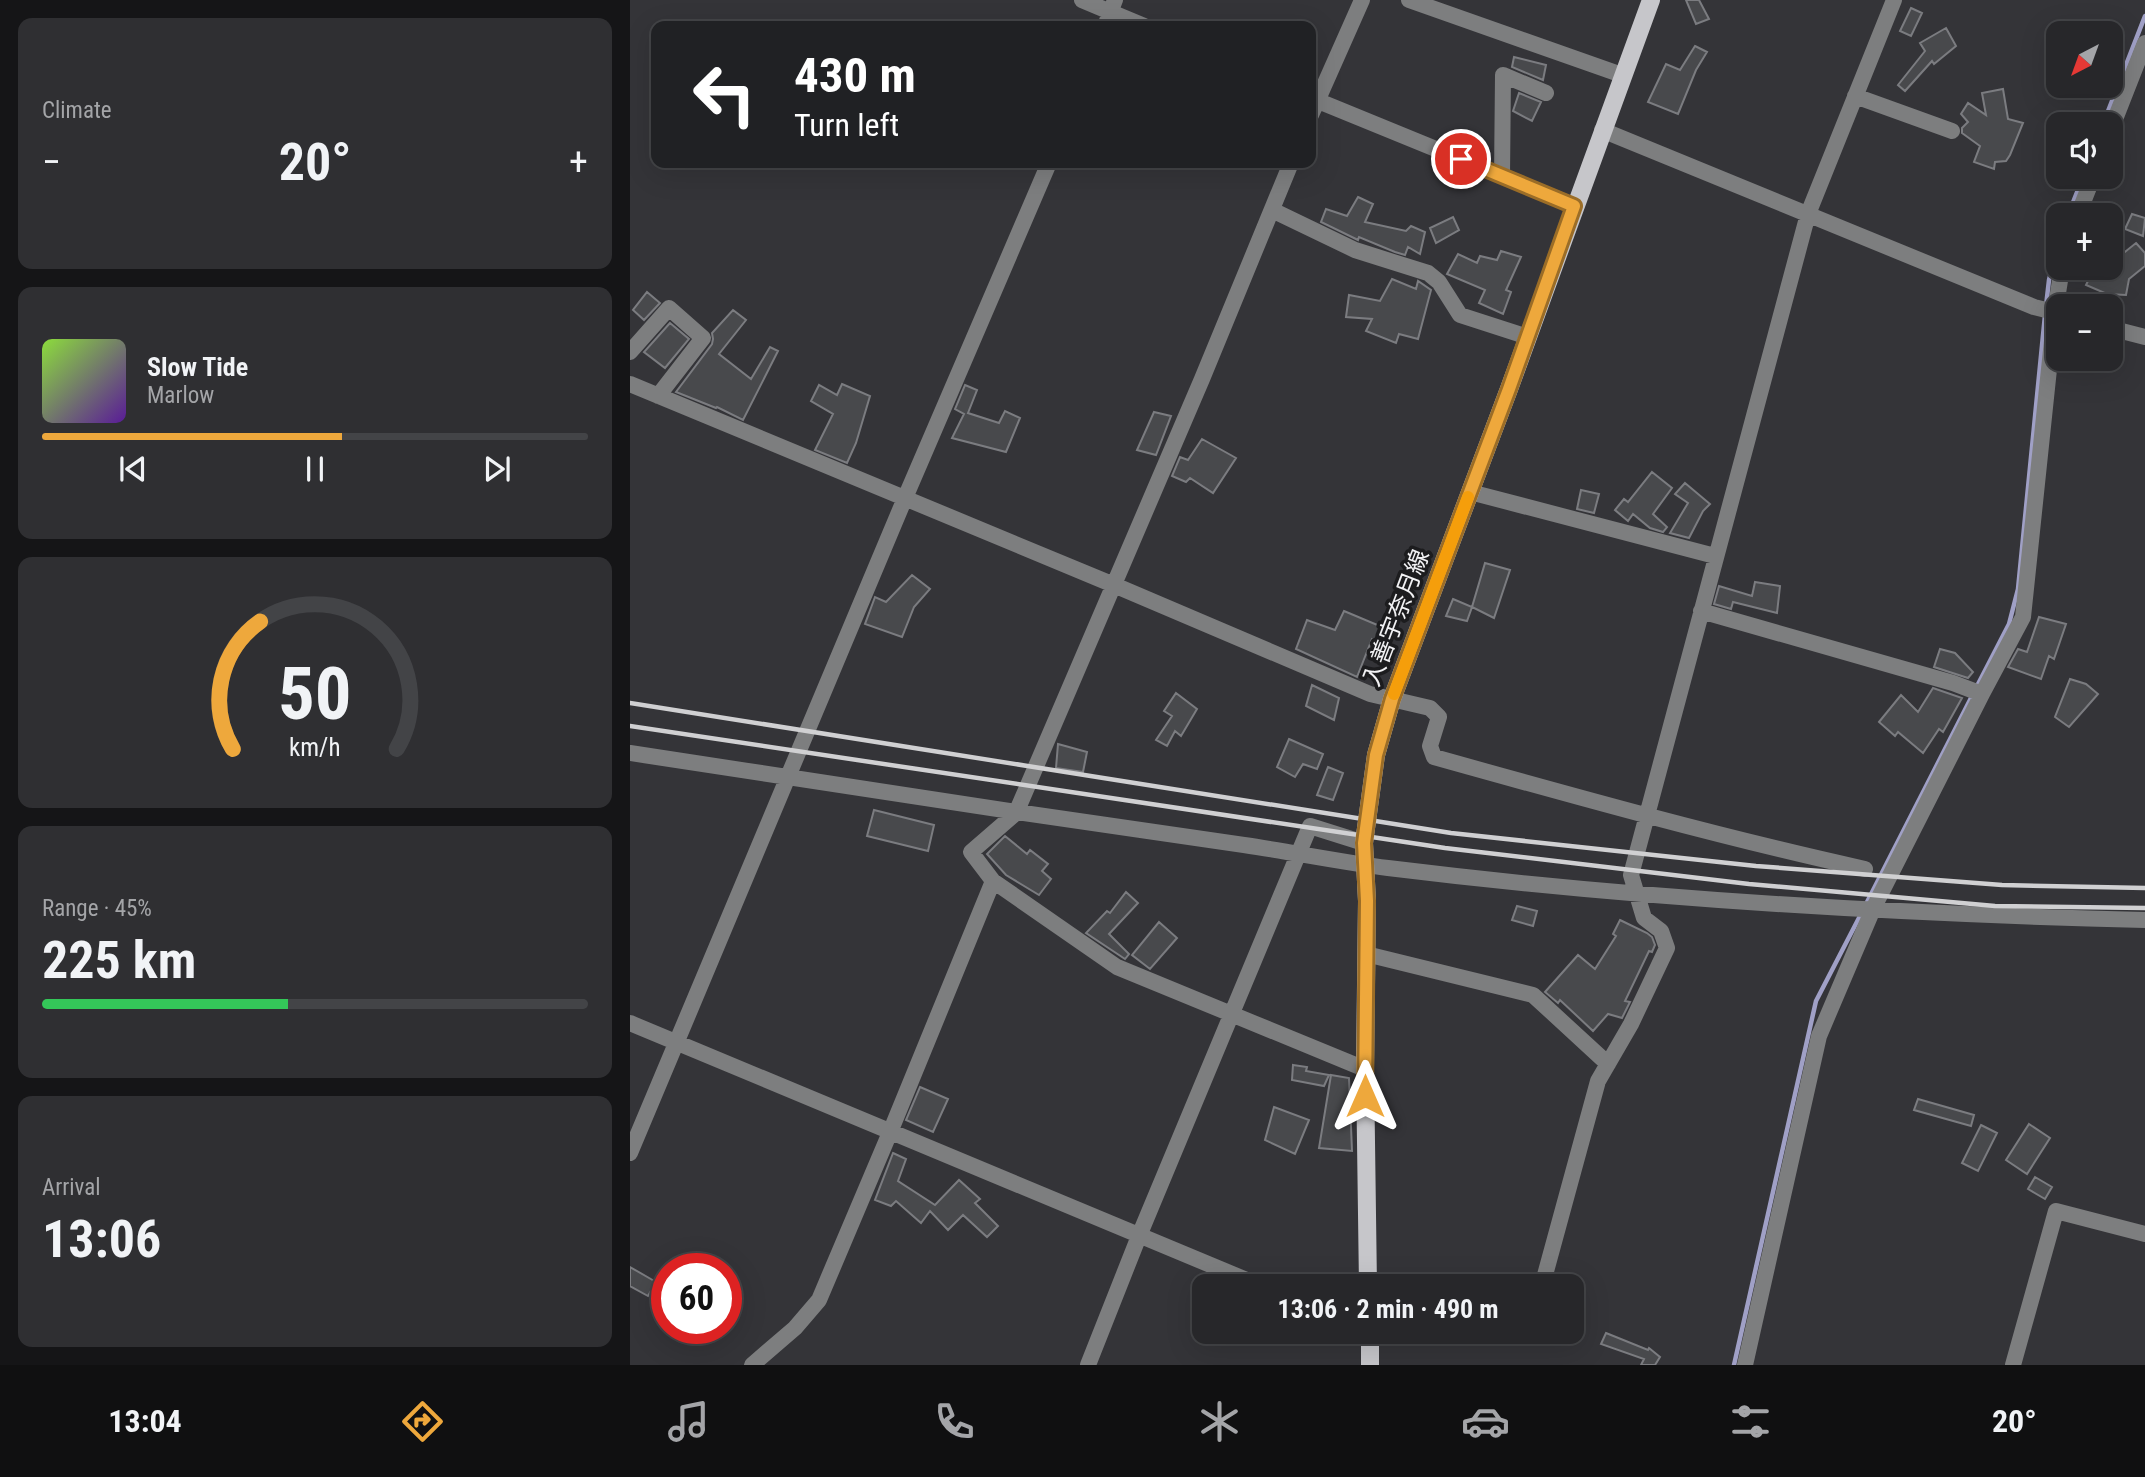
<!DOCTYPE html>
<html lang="en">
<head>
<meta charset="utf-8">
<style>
	:root { --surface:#27272a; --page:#2f2f32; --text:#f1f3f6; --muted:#a4a5a8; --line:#434447; --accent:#eea83c }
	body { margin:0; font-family:"Roboto Condensed","Noto Sans JP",sans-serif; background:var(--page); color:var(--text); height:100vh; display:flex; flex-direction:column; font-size:26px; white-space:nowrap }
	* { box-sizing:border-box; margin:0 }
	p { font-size:23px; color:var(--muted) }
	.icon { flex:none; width:38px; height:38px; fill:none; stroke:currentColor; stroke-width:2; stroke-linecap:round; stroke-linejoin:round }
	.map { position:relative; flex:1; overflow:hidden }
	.side { display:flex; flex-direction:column; gap:18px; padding:18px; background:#151517; width:630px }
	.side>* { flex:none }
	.guide { position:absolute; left:21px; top:21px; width:665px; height:147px; border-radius:14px; box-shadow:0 7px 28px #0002,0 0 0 2px var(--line); background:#202124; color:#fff; overflow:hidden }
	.needle { width:46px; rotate:221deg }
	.tools { position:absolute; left:1416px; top:21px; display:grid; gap:14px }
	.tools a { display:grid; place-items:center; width:77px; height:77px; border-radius:14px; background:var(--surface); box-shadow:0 7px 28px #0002,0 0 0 2px var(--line); font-size:35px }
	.speed { position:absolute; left:21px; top:1253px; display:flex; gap:14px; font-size:35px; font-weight:700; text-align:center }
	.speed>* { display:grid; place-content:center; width:91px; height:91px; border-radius:50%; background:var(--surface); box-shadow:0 7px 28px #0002,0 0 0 2px var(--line); line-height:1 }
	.speed .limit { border:10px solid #d22; background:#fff; color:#111 }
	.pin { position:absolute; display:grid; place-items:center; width:60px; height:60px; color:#fff; margin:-30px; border:4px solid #fff; border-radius:50%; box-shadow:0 2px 7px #0007 }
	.me { position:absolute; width:77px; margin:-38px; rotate:0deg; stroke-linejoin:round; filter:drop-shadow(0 0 5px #0008) }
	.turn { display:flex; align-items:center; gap:24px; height:147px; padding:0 28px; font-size:32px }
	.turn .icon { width:91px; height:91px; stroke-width:2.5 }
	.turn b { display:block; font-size:49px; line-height:60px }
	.big { font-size:52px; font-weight:700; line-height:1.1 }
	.side .widget { flex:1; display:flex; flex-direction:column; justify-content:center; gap:10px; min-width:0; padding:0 24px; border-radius:14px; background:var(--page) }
	.side .dial { align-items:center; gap:0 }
	.dial svg { height:182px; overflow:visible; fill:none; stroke:var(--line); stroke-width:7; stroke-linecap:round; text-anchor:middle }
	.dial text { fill:var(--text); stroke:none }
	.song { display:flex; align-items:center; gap:21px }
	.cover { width:84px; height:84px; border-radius:10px; background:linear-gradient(135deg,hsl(90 70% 55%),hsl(270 70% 35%)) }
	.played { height:7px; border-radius:4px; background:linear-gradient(90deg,var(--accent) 55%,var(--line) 55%) }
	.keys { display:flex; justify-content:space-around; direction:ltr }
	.heat { display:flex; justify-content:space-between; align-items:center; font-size:38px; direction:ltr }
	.charge { height:10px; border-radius:5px; background:linear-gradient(90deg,#34c759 45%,var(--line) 0) }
	.trip { position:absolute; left:562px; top:1274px; width:392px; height:70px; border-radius:14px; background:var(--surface); box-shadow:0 7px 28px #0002,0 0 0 2px var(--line); font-weight:700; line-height:70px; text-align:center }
	.tabs { display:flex; height:112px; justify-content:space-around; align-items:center; background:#101011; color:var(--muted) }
	.tabs .icon { width:49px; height:49px }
	.tabs .on { color:var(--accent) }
	.tabs b { font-size:32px; color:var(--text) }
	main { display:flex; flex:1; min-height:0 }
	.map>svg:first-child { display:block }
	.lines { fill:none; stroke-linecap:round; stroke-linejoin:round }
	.stream { stroke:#a0a0c6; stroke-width:4.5 }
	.building { fill:#48494c; stroke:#7b7c80; stroke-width:2 }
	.minor { stroke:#7d7e7f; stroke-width:16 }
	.major { stroke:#c6c6ca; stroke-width:18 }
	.rail { stroke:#d0d0d2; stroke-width:4.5 }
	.route-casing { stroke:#9b6d27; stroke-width:18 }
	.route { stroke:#eea83c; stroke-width:12 }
	.slow { stroke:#f59e0b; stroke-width:12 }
	.labels { text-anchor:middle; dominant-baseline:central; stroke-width:7; stroke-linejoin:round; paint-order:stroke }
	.street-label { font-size:24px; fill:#f2f2f4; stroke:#1c1c1e }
</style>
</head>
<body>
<main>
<section class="side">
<div class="widget"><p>Climate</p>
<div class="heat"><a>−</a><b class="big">20°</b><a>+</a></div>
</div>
<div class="widget">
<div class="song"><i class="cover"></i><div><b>Slow Tide</b><p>Marlow</p></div></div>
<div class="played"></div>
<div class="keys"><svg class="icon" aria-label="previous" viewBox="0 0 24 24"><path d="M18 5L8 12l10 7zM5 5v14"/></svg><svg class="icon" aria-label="pause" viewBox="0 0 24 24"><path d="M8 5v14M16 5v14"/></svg><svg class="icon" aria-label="next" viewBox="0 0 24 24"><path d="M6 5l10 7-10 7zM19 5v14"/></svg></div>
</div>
<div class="widget dial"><svg viewBox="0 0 100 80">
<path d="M14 69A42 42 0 1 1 86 69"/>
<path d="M14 69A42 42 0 0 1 26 13" stroke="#eea83c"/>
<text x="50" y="56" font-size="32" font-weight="700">50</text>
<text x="50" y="72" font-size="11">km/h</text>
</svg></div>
<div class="widget"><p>Range · 45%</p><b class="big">225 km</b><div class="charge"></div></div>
<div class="widget"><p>Arrival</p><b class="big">13:06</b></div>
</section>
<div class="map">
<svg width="1515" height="1365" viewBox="0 0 1515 1365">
	<rect width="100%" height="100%" fill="#343438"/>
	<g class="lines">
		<path class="stream" d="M1473 124 1515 16
			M1438 215 1453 177
			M1416 306 1419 280 1428 242
			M1346 688 1379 624 1388 589 1415 315
			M1235 906 1342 696
			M1104 1365 1186 1001 1231 914"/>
	</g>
	<path class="building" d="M1056 0H1069L1079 19 1066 24Z
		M1281 8 1292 13 1281 36 1270 31Z
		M1316 28 1326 46 1304 64 1302 61 1275 91 1268 85 1295 51 1290 43Z
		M1065 46 1077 52 1066 70 1048 114 1018 102 1036 64 1050 70Z
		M884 57 916 65 913 80 882 67Z
		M1373 89 1378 119 1393 123 1380 155 1376 161 1365 162 1364 169 1344 162 1350 146 1332 133V128L1338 122 1331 114 1338 103 1356 115 1352 93Z
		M889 93 911 102 902 121 883 111Z
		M728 197 743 204 735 222 776 231 781 226 795 232 790 254 778 247 775 255 765 252 729 237 728 240 691 222 696 209 717 216Z
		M1502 214 1515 218 1513 236 1495 229Z
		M823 217 829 230 806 243 800 228Z
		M1506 243 1515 253V266L1499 279 1496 295 1477 294 1456 285 1460 277 1451 268H1480V264Z
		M871 251 891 257 876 290 881 292 873 314 849 303 855 290 817 274 828 254 847 263 850 256 867 260Z
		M762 279 786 289 788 281 801 290 788 339 769 334 766 343 736 331 742 319 716 317 719 295 750 301Z
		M17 292 30 303 14 320 3 310Z
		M103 310 116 320 89 354 121 379 140 347 148 351 113 420 87 407 86 408 46 392 82 344 83 339 82 333Z
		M40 323 59 339 35 368 14 352Z
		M212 384 240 396 226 443 217 463 185 450 203 414 181 401 189 385 207 395Z
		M335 385 347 390 338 413 369 423 375 411 390 418 376 452 322 438 334 414 325 409Z
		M524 412 541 416 526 455 507 450Z
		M572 439 606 458 583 493 560 478 556 482 542 476 550 457 558 460Z
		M1022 472 1042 488 1023 514 1037 527 1033 532 1020 528 1003 514 998 521 985 510 994 499 998 502Z
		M1055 483 1080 504 1073 511 1059 538 1040 533 1058 503 1045 494Z
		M951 490 969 494 964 513 947 509Z
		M855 563 880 570 864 618 842 607Z
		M282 575 300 589 284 607 272 637 235 624 245 597 256 602Z
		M1125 582 1150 586 1147 613 1103 602 1101 609 1084 604 1089 586 1122 596Z
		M823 599 842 607 837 621 816 616Z
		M714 611 757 629 751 643 742 639 727 677 666 649 677 620 705 630Z
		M1409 617 1436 624 1424 659 1419 656 1411 679 1378 667 1388 649 1397 652Z
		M1310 649 1325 653 1343 672 1338 678 1304 667Z
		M1440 679 1456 684 1468 694 1439 727 1425 717Z
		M682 685 709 698 704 720 676 706Z
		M1303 688 1332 698 1313 732 1309 729 1293 753 1268 732 1265 736 1249 722 1271 695 1288 712Z
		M546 693 567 709 551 736 545 731 537 746 526 740 542 716 534 711Z
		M659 739 693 754 687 769 673 764 665 777 647 767Z
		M428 744 457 752 453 772 426 768Z
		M698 767 713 773 703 800 687 795Z
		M244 810 304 825 298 851 237 836Z
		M375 836 397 854 400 850 418 864 412 871 421 879 409 895 376 875 357 854Z
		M496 892 508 903 479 934 499 954 495 959 456 933 477 911 480 913Z
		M887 906 907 911 903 926 882 920Z
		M990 920 1017 933 1022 937 1025 945 1022 952 1019 951 995 1001 1000 1002 992 1018 978 1014 963 1031 930 1000 928 1003 915 992 948 955 965 969 986 936 983 934Z
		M529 922 547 938 520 969 502 955Z
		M663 1065 677 1067 676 1071 699 1075 694 1086 662 1080Z
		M701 1075 719 1078 722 1151 689 1148Z
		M290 1087 318 1099 303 1132 276 1120Z
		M1288 1099 1344 1115 1341 1126 1284 1110Z
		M644 1107 679 1120 665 1154 635 1140Z
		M1399 1124 1420 1138 1397 1174 1376 1160Z
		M1351 1125 1367 1133 1348 1171 1332 1163Z
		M263 1153 276 1159 268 1181 305 1205 329 1180 350 1199 345 1203 368 1226 357 1237 333 1215 318 1230 300 1211 291 1223 266 1201 261 1206 245 1200Z
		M1405 1177 1422 1187 1415 1199 1398 1189Z
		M0 1267 26 1282 18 1296 0 1286Z
		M976 1333 1018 1350 1019 1348 1030 1357 1025 1365H1011L1014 1359 971 1344Z"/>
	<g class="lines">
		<path class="minor" d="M452 0 514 26
			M779 0 992 75
			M475 26 485 0
			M1225 96 1322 131
			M681 98 945 206
			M681 115 732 0
			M972 130 1404 307 1428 313
			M1480 132 1515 43
			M872 176 873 75 916 93
			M642 210 725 250 798 273 809 282 830 315 898 337
			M1448 215 1463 177
			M1480 328 1515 337
			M0 352 39 308 73 338 28 396
			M0 384 484 585 740 694 800 708 809 717 800 746 804 757C947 797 1090 837 1235 869
			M840 492 1085 556
			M1071 611 1323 683 1352 694
			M0 753C205 785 409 816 614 845 662 852 710 862 758 868 1009 899 1262 914 1515 920
			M363 881 487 967 735 1069
			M736 954 903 995 978 1064
			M0 1023 631 1286
			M0 1153 275 498 419 163
			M912 1286 968 1081 1001 1024 1037 948 1031 931 1014 918 1001 875 1178 214 1264 0
			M122 1365 165 1328 189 1300 261 1130 363 881 341 852 386 813 572 379 661 163
			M458 1365 509 1236 680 826 734 843
			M1115 1365 1189 1036 1243 909 1352 694 1393 617 1425 312 1432 268
			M1383 1365 1426 1211 1515 1234"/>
		<path class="major" d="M738 1286 735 1069 737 901 734 843 746 755 762 699 879 389 1021 0
			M740 1332V1365"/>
		<path class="rail" d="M0 703 821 833 1126 866 1372 885 1515 888
			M0 726 815 848 1119 884 1365 906 1515 908"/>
	</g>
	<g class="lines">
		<g class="route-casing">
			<path id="route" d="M735 1096 737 901 734 843 746 755 762 699 879 389 944 206 831 159"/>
		</g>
		<use href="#route" class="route"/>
		<path class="slow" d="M764 694 838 497"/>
	</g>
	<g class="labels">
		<g class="street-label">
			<text transform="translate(766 618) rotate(-69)">入善宇奈月線</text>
		</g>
	</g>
</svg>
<div class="tools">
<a><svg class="needle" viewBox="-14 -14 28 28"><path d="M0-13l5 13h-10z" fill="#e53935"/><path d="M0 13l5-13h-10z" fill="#a4a5a8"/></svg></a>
<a><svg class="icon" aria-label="sound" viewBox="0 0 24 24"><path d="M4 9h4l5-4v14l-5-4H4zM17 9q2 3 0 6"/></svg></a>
<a>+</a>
<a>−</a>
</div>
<div class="speed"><div class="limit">60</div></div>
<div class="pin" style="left:831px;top:159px;background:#d93025"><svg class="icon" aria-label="arrive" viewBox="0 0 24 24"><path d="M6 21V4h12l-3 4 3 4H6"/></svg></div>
<svg class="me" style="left:735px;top:1096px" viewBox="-20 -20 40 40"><path d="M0-17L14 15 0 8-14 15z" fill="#eea83c" stroke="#fff" stroke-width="4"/></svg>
<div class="trip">13:06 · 2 min · 490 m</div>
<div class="guide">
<div class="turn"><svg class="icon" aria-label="left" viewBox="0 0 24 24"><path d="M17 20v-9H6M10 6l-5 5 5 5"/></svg><div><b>430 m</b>Turn left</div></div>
</div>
</div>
</main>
<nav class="tabs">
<b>13:04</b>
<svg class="icon on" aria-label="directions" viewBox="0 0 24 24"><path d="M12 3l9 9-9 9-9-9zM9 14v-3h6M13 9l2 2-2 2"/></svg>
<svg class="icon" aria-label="music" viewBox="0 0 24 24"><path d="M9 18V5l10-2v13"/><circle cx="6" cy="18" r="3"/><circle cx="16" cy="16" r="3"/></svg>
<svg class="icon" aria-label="phone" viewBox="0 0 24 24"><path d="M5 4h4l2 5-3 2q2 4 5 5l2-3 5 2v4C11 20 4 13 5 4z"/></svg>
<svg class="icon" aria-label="climate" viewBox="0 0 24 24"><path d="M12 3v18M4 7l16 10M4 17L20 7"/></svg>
<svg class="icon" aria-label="car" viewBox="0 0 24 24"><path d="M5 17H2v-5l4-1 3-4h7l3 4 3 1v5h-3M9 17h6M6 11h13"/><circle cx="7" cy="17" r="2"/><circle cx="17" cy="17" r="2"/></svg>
<svg class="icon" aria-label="filters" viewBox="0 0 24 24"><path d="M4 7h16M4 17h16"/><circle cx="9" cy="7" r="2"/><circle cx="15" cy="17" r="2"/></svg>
<b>20°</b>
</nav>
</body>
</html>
